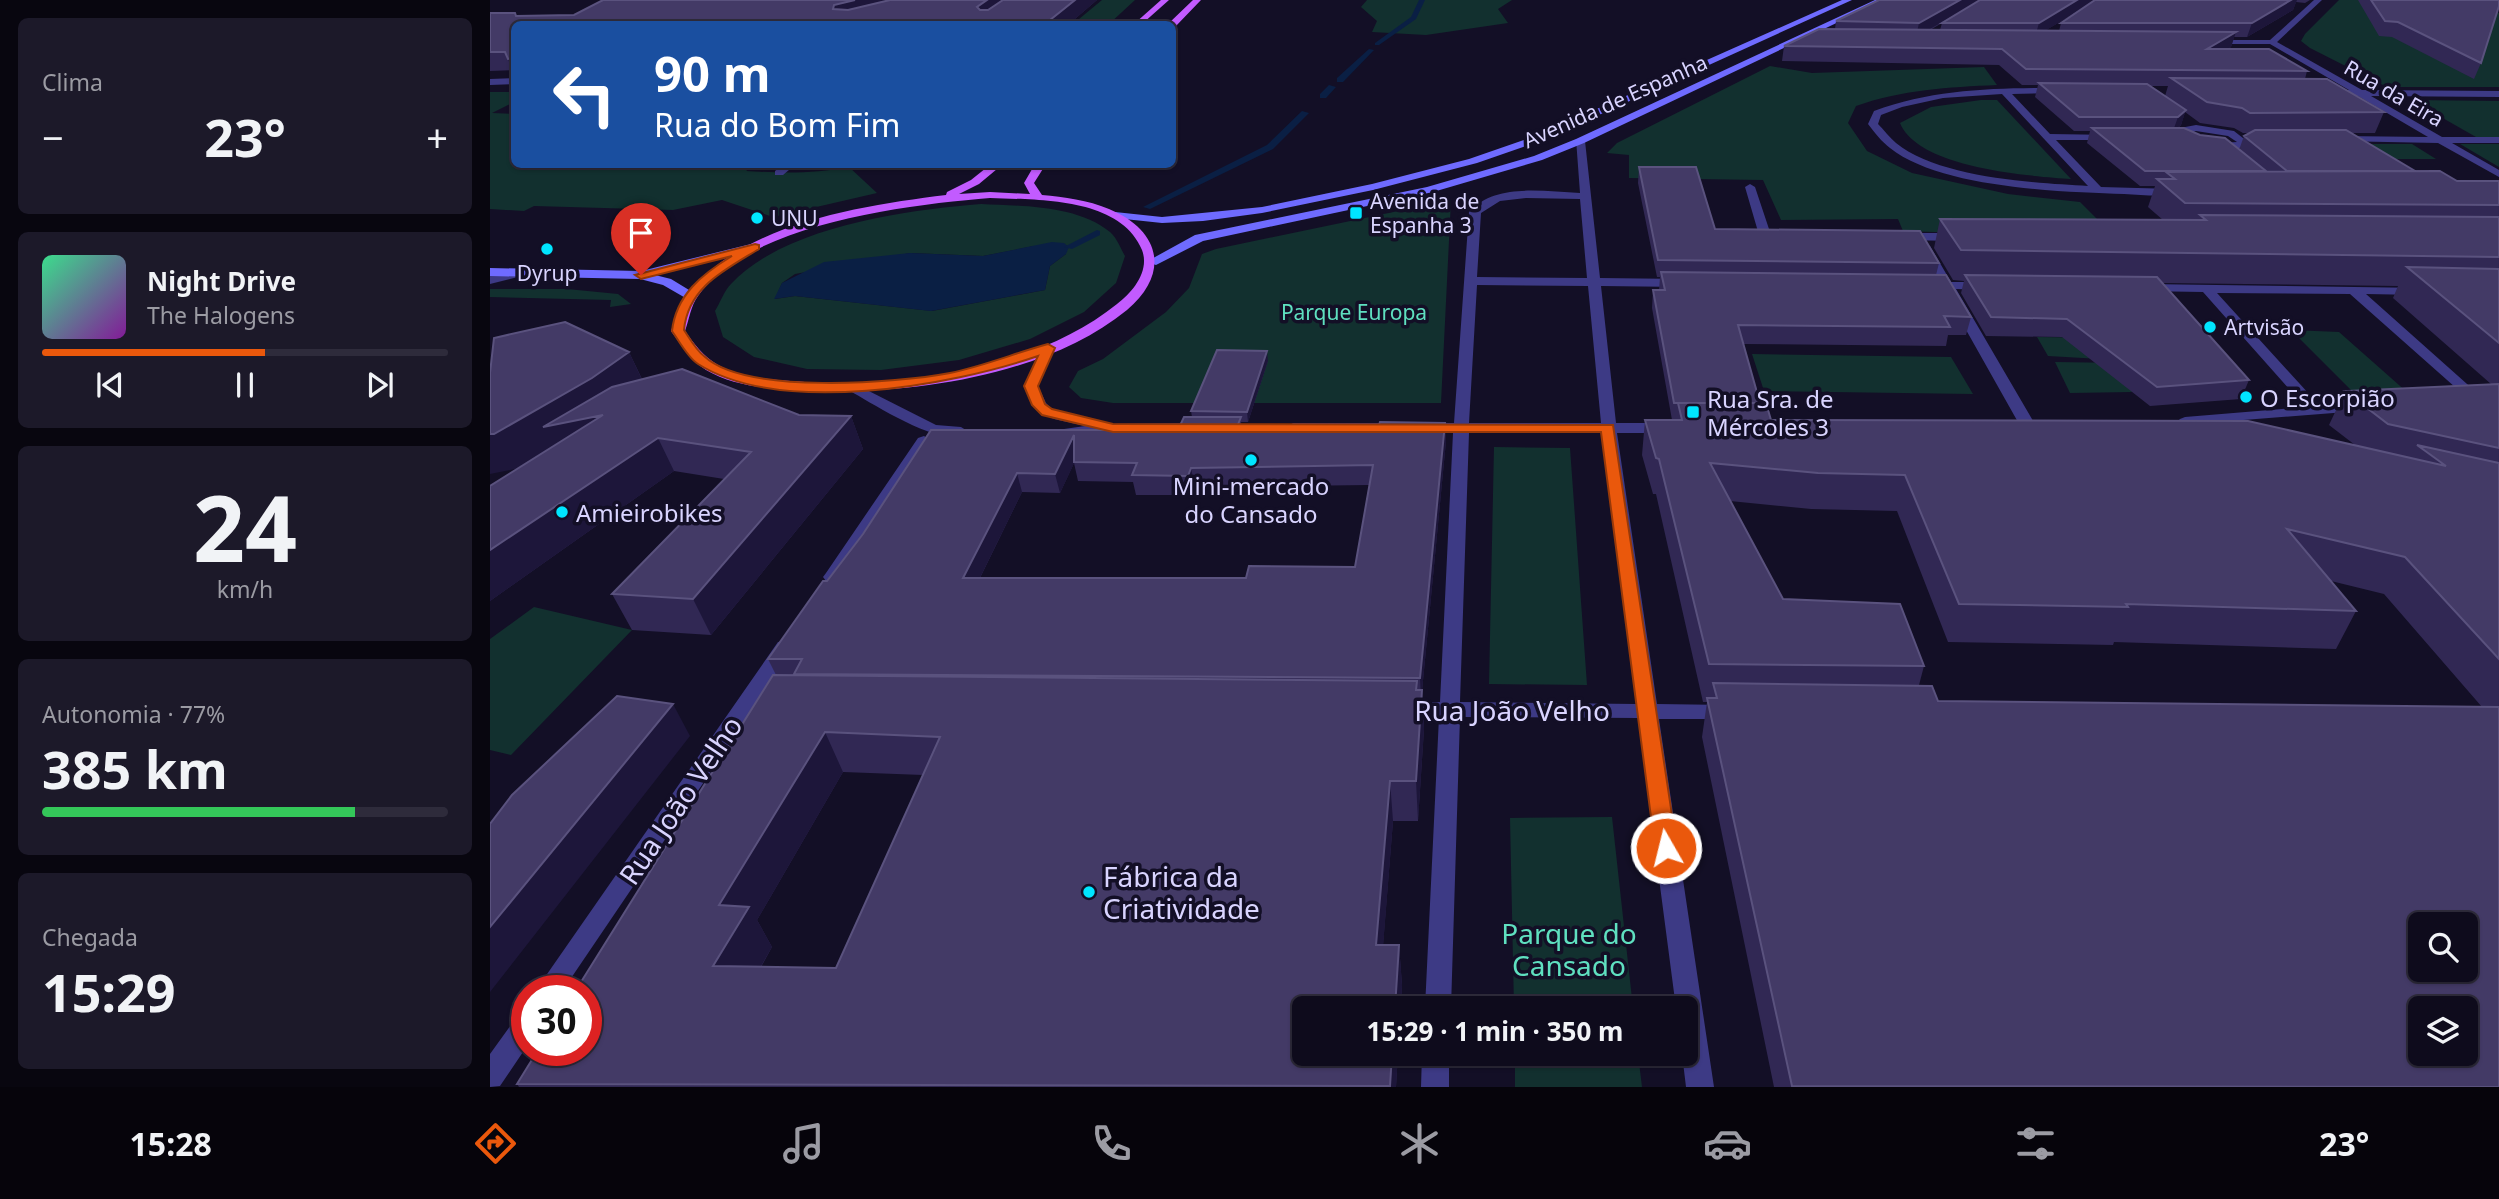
<!DOCTYPE html>
<html lang="pt">
<head>
<meta charset="utf-8">
<style>
	:root { --surface:#0e0b1c; --page:#1c1929; --text:#f1f3f6; --muted:#9b9ba3; --line:#2e2b3b; --accent:#ea580c }
	body { margin:0; font-family:"Noto Sans",sans-serif; background:var(--page); color:var(--text); height:100vh; display:flex; flex-direction:column; font-size:26px; white-space:nowrap }
	* { box-sizing:border-box; margin:0 }
	p { font-size:23px; color:var(--muted) }
	.icon { flex:none; width:38px; height:38px; fill:none; stroke:currentColor; stroke-width:2; stroke-linecap:round; stroke-linejoin:round }
	.map { position:relative; flex:1; overflow:hidden }
	.side { display:flex; flex-direction:column; gap:18px; padding:18px; background:#08060f; width:490px }
	.side>* { flex:none }
	.guide { position:absolute; left:21px; top:21px; width:665px; height:147px; border-radius:10px; box-shadow:0 2px 5px #0004,0 0 0 2px var(--line); background:#1a4fa0; color:#fff; overflow:hidden }
	.buttons { position:absolute; left:1918px; top:912px; display:grid; gap:14px }
	.buttons a { display:grid; place-items:center; width:70px; height:70px; border-radius:10px; background:var(--surface); box-shadow:0 2px 5px #0004,0 0 0 2px var(--line); font-size:35px }
	.speed { position:absolute; left:21px; top:975px; display:flex; gap:14px; font-size:35px; font-weight:700; text-align:center }
	.speed>* { display:grid; place-content:center; width:91px; height:91px; border-radius:50%; background:var(--surface); box-shadow:0 2px 5px #0004,0 0 0 2px var(--line); line-height:1 }
	.speed .limit { border:10px solid #d22; background:#fff; color:#111 }
	.pin { position:absolute; display:grid; place-items:center; width:60px; height:60px; color:#fff; margin:-72px -30px; border-radius:50% 50% 50% 0; rotate:-45deg; box-shadow:0 0 7px #0007 }
	.pin .icon { rotate:45deg }
	.me { position:absolute; width:77px; margin:-38px; rotate:352deg; stroke-linejoin:round; filter:drop-shadow(0 0 5px #0008) }
	.turn { display:flex; align-items:center; gap:24px; height:147px; padding:0 28px; font-size:32px }
	.turn .icon { width:91px; height:91px; stroke-width:2.5 }
	.turn b { display:block; font-size:49px; line-height:60px }
	.big { font-size:52px; font-weight:700; line-height:1.1 }
	.side .widget { flex:1; display:flex; flex-direction:column; justify-content:center; gap:10px; min-width:0; padding:0 24px; border-radius:10px; background:var(--page) }
	.side .dial { align-items:center; gap:0 }
	.dial b { font-size:91px; line-height:1 }
	.song { display:flex; align-items:center; gap:21px }
	.cover { width:84px; height:84px; border-radius:10px; background:linear-gradient(135deg,hsl(150 70% 55%),hsl(290 70% 35%)) }
	.played { height:7px; border-radius:4px; background:linear-gradient(90deg,var(--accent) 55%,var(--line) 55%) }
	.keys { display:flex; justify-content:space-around; direction:ltr }
	.heat { display:flex; justify-content:space-between; align-items:center; font-size:38px; direction:ltr }
	.charge { height:10px; border-radius:5px; background:linear-gradient(90deg,#34c759 77%,var(--line) 0) }
	.trip { position:absolute; left:802px; top:996px; width:406px; height:70px; border-radius:10px; background:var(--surface); box-shadow:0 2px 5px #0004,0 0 0 2px var(--line); font-weight:700; line-height:70px; text-align:center }
	.menu { display:flex; height:112px; justify-content:space-around; align-items:center; background:#06040b; color:var(--muted) }
	.menu .icon { width:49px; height:49px }
	.menu .current { color:var(--accent) }
	.menu b { font-size:32px; color:var(--text) }
	main { display:flex; flex:1; min-height:0 }
	.map>svg:first-child { display:block }
	.green { fill:#12302f; fill-rule:evenodd }
	.water { fill:#0a1f44 }
	.lines { fill:none; stroke-linecap:round; stroke-linejoin:round }
	.stream { fill:#0a1f44; fill-rule:evenodd }
	.minor { fill:#3d3a85; fill-rule:evenodd }
	.secondary { fill:#6f6bff; fill-rule:evenodd }
	.primary { fill:#c25bff; fill-rule:evenodd }
	.wall { fill:#312854; fill-rule:evenodd }
	.shaded-wall { fill:#1d163a }
	.building { fill:#433a66; stroke:#5a527e; stroke-width:2; fill-rule:evenodd }
	.route { fill:#ea580c; stroke:#983908; stroke-width:2 }
	.poi-dot { fill:#00e5ff; stroke:#130f26; stroke-width:2.5 }
	.labels { text-anchor:middle; dominant-baseline:central; stroke-width:7; stroke-linejoin:round; paint-order:stroke }
	.far-street-label { font-size:21px; fill:#d9d4ff; stroke:#130f26 }
	.far-poi-label { font-size:21px; fill:#d9d4ff; stroke:#130f26; text-anchor:start }
	.far-park-label { font-size:21px; fill:#5fe0c0; stroke:#130f26 }
	.poi-label { font-size:24px; fill:#d9d4ff; stroke:#130f26; text-anchor:start }
	.near-street-label { font-size:28px; fill:#d9d4ff; stroke:#130f26 }
	.near-poi-label { font-size:28px; fill:#d9d4ff; stroke:#130f26; text-anchor:start }
	.near-park-label { font-size:28px; fill:#5fe0c0; stroke:#130f26 }
</style>
</head>
<body>
<main>
<section class="side">
<div class="widget"><p>Clima</p>
<div class="heat"><a>−</a><b class="big">23°</b><a>+</a></div>
</div>
<div class="widget">
<div class="song"><i class="cover"></i><div><b>Night Drive</b><p>The Halogens</p></div></div>
<div class="played"></div>
<div class="keys"><svg class="icon" aria-label="previous" viewBox="0 0 24 24"><path d="M18 5L8 12l10 7zM5 5v14"/></svg><svg class="icon" aria-label="pause" viewBox="0 0 24 24"><path d="M8 5v14M16 5v14"/></svg><svg class="icon" aria-label="next" viewBox="0 0 24 24"><path d="M6 5l10 7-10 7zM19 5v14"/></svg></div>
</div>
<div class="widget dial"><b>24</b><p>km/h</p></div>
<div class="widget"><p>Autonomia · 77%</p><b class="big">385 km</b><div class="charge"></div></div>
<div class="widget"><p>Chegada</p><b class="big">15:29</b></div>
</section>
<div class="map">
<svg width="2009" height="1087" viewBox="0 0 2009 1087">
	<rect width="100%" height="100%" fill="#130f26"/>
	<path class="green" d="M612 0H645L619 24H583Z
		M877 0H1022L1008 9 1018 23 936 35 882 32 887 21 871 7Z
		M1849 0H1911L2009 13V87H1897L1820 48 1811 41 1815 34Z
		M1280 66 1322 73 1494 67 1507 85C1459 87 1411 90 1366 106L1358 123 1377 151 1422 173 1518 194 1590 202 1626 238 1413 231 1408 219 1291 220 1273 180 1139 178V155L1117 153 1127 143Z
		M0 92H24V102L2 113 24 114V164H265L256 171C291 173 324 174 359 167L387 193 283 217 232 200 183 210 44 206 34 211 0 209Z
		M1491 100H1507L1581 179C1539 176 1428 168 1410 123L1441 107Z
		M1921 100 2009 101V137H1986Z
		M1876 144H1922L1946 159H1897Z
		M1970 144H2009V167Z
		M961 200 951 403H623L591 398 579 387 588 371 613 359 676 312 699 288 712 254 726 249Z
		M491 204C532 206 587 205 620 232 627 238 631 249 635 256L626 283 594 312 540 339 469 360 391 370 317 369 264 357 233 337 225 311C230 303 234 291 241 284 295 226 417 210 491 204ZM544 246 576 254 560 266 555 290 442 311 305 296 285 299 292 283 305 274 420 253 493 256Z
		M0 289H77L128 294 141 304 120 307 121 300 0 297Z
		M1801 330 1849 332 1918 393 1863 392Z
		M1547 337 1613 338 1628 360 1558 356Z
		M1262 354 1461 357 1483 394 1274 391Z
		M1565 362 1631 363 1642 392 1580 393Z
		M1004 447 1080 448 1097 685 999 684Z
		M44 607 142 630 21 755 0 750V639Z
		M1122 817 1143 1008H1024L1020 818Z
		M1025 1054H1148L1152 1087H1025Z"/>
	<path class="water" d="M562 242 574 243 579 247 576 254 560 266 555 290 441 311 305 296 284 299 292 283 334 262 420 253 493 256Z"/>
	<g class="lines">
		<path class="stream" d="M929 0H935L926 19 889 45H885V43L921 17Z
			M879 49 884 50 853 82H847V78Z
			M839 85 846 87 836 98H830V94Z
			M812 111 819 113 783 149 660 209 653 207 777 145Z
			M607 230 610 231V235L582 249 574 247Z"/>
		<path class="minor" d="M1824 0H1832L1787 42 1872 90 2009 91V97L1881 96 1952 137H2009V143H1962L2009 170V177L1948 143 1846 141V137L1850 136 1938 137 1868 96 1838 95V91L1859 90 1780 44H1720L1716 42 1720 40H1780Z
			M24 78V84L0 85V79Z
			M1568 88 1571 89V93L1522 94 1560 134 1625 135 1626 137 1621 140H1566L1611 187 1684 189 1688 190V194C1671 197 1652 195 1634 194 1571 192 1450 188 1400 148 1392 142 1384 132 1378 124L1384 111C1444 89 1505 88 1568 88ZM1512 94 1598 186C1545 183 1449 178 1406 143 1400 138 1394 130 1388 124L1391 115 1412 107 1453 98Z
			M1706 125 1744 131 1758 142C1741 160 1700 151 1684 134L1690 128ZM1706 131 1738 136 1747 142 1717 144 1695 134Z
			M1086 139 1095 141 1110 278 1194 279 1200 283 1194 287 1111 286 1126 423H1177L1185 428 1177 433H1127L1167 704 1238 705 1245 707 1248 712 1245 717 1238 719H1169L1224 1087H1196L1192 1054H1195V1008H1186L1148 718 970 717 961 1008H935L949 717 902 714 899 709 902 704 950 702 963 433H803L795 428 803 423H964L979 212C1006 182 1054 192 1090 193ZM1036 198 1090 199 1097 278 987 277 991 213 1010 201ZM987 285 1098 286 1111 423H979ZM979 433H1111L1146 704 970 702Z
			M294 164H306L293 175H285V171Z
			M1260 184 1265 187 1280 232 1296 234V238L1275 239 1269 235 1255 187Z
			M1411 233H1470L1476 237 1470 241 1407 240 1405 237Z
			M1436 245 1440 246 1461 282H1495L1501 286 1495 290 1466 289 1549 431 1546 434H1536L1533 431 1453 289H1439L1433 285 1439 281H1448L1430 249Z
			M28 269 32 270V276L0 284V276Z
			M1656 284 1934 288V294L1929 295 1876 294 1995 400 1988 404 1983 403 1860 294 1727 293 1830 406 1869 403 1876 407 1869 411 1690 425 1687 422 1690 419 1695 417 1815 407 1713 292 1651 291 1650 288Z
			M558 344 565 348 548 386 556 403 562 409 616 424 712 423 720 428 712 433 574 435 571 432 574 429 595 426C560 417 549 422 534 386L551 348Z
			M365 384 446 425 471 427 479 432C458 453 382 403 360 391L358 388Z
			M434 436 442 441 348 581H336L333 577 336 573 428 438Z
			M295 641 302 642 305 647 272 697 296 699 299 704 296 709 262 711 73 990H46L288 642Z
			M37 1011V1046L10 1086 0 1087V1054L28 1015Z
			M932 1054H959V1087H931Z"/>
		<path class="secondary" d="M1352 0H1362L1056 139 987 163 883 190 772 213 713 221 672 223 625 218 619 215 625 212 672 217 772 207 882 184 979 159 1048 135Z
			M1385 0H1395L1094 143 1052 160 943 192 713 241 666 265 656 262 705 235 937 187 1044 156 1086 139Z
			M265 243 269 244V250L165 275 181 279 204 293 205 296 199 300 173 285 150 279 0 276V268L151 271Z"/>
		<path class="primary" d="M671 0H679L652 24H644Z
			M703 0H711L685 27 678 24Z
			M501 164H513L489 184 469 194 500 192 540 194 534 183 545 164H556L544 183 552 195C574 197 598 200 619 209 670 230 681 273 637 310 555 377 416 396 314 390 281 389 245 387 216 370 200 360 192 346 181 331 185 320 189 306 195 296 198 290 205 285 210 280 269 221 376 205 456 195L457 192 481 180ZM500 198C548 200 630 197 652 250 660 271 643 292 627 304 547 369 415 388 315 382 285 380 254 379 228 365 213 356 204 344 195 331 199 320 201 305 208 296 260 223 417 205 500 198Z"/>
	</g>
	<path class="wall" d="M113 0H607L579 24H24L23 70 0 71V13H25L27 16 84 15Z
		M1389 0H1488L1487 2 1490 0H1820L1815 3 1806 2 1803 10 1757 37H1744L1741 47 1738 49 1817 71 1815 79 1894 112 1885 133H1860L1925 171 1967 181H2009V1087H1284L1212 737 1217 702H1213L1166 494H1163L1152 455 1155 420H1182L1162 308 1163 290H1169L1170 277H1167L1148 183 1149 167 1225 229 1449 263 1446 275 1481 317 1476 335H1458L1456 346 1253 344 1270 403 1281 420 1865 445 1839 425 1855 391 2001 384 1903 298 1908 286 1672 283 1759 380 1751 399 1660 406 1572 337 1496 336 1471 293 1474 281 1463 280 1444 248 1450 219 1673 220 1658 207 1665 186H1650L1597 143 1600 131H1584L1545 97 1548 85H1532L1509 65 1292 61 1294 46 1345 29 1346 21ZM1597 6 1571 23 1569 31 1556 30ZM1452 23 1450 30H1440ZM1661 86H1678L1675 96ZM1695 112 1710 123 1744 128 1753 133H1759L1754 136 1749 150 1710 135 1688 128 1691 125ZM1240 501 1321 509 1407 511 1458 642 1623 645 1624 642 1846 649 1866 611 1841 581 1894 594 1992 707 1448 701 1429 685 1434 666 1293 599Z
		M1868 0H2009L1991 63 1984 79 1902 37 1889 36Z
		M139 352 152 379 309 415 361 416 373 449 221 635 142 630 122 594 234 479 184 471 0 601V486L63 446 25 469Z
		M778 361 758 422H751L752 427 888 428 955 423 956 441 932 691 934 729 928 821H903L893 945H909L912 985 906 1087H29L27 1084 286 675 278 659 373 534 441 430H688L702 417 701 411ZM584 463 588 481 643 482 646 495H701L705 487 879 485 865 567 756 578H490L532 492 570 493ZM353 772 433 775 346 968 271 967 282 947 267 920Z"/>
	<path class="shaded-wall" d="M365 0H438L349 21 343 9 344 5Z
		M497 0H524L491 24 487 7Z
		M585 0H607L579 24H555Z
		M1470 0H1488L1487 2 1426 37 1429 23Z
		M1587 0H1606L1545 37 1549 23Z
		M1801 0H1807L1803 10 1757 37 1762 23Z
		M1746 32 1741 47 1712 64 1717 49Z
		M24 58V73L18 59Z
		M1696 110 1691 125 1683 131 1688 117Z
		M777 351 778 361 758 422 757 412Z
		M139 352 155 386 120 413 25 469 0 474V434Z
		M361 416 373 449 221 635 203 599Z
		M955 423 956 441 932 691 934 729 928 821 926 781 931 699 930 678Z
		M584 435 589 453 570 493 565 474Z
		M168 438 184 471 0 601V550Z
		M701 468 705 487 701 495 698 476Z
		M527 473 532 492 480 598 473 578Z
		M183 704 200 736 0 992V927Z
		M335 732 353 772 267 920 282 947 248 1006 223 966 229 905Z
		M900 781 903 821 890 985 886 945Z
		M909 945 912 985 911 1008H905Z
		M902 1054H908L906 1087H900Z"/>
	<path class="building" d="M113 0H365L344 5 343 9 358 10 400 0H497L487 7 490 10H498L513 0H585L555 24H24V58L18 59 15 52H0V13H25L26 16 84 15Z
		M1389 0H1470L1429 23 1346 21Z
		M1490 0H1587L1549 23H1452Z
		M1605 0H1801L1762 23H1571Z
		M1881 0H2009V6L1991 63 1908 22 1895 21Z
		M1329 29 1746 32 1717 49H1779L1817 71 1536 69 1512 49 1294 46Z
		M1681 78 1837 79 1894 112 1760 113 1752 108 1717 102Z
		M1549 83 1657 84 1696 110 1688 117H1589Z
		M1602 128H1694L1710 135 1735 138 1776 171H1655Z
		M1765 130H1856L1925 171H1797L1754 136Z
		M1149 167H1206L1225 229 1430 231 1449 263 1168 260Z
		M1950 171 1967 181H2009V205L1695 203 1667 179H1685L1676 172Z
		M1710 215 2009 217V257L1471 250 1450 219 1716 220Z
		M1917 267 2009 269V343Z
		M1171 272 1456 275 1481 317 1454 316 1460 327 1248 325 1270 403H1184L1163 290H1175Z
		M1475 275 1667 277 1759 380 1667 387 1577 319 1501 317Z
		M75 322 139 352 102 378 4 434H0V373L4 338Z
		M727 350 777 351 757 412 701 411Z
		M192 369 309 415 361 416 203 599 122 594 261 452 168 438 0 550V486L113 415 53 427 122 387Z
		M2009 384V448L1898 424 1855 391Z
		M1188 403H1276L1281 420 1758 421 1956 466 1927 445 2009 463V659L1915 557 1797 529 1866 611 1636 604 1638 607 1469 604 1415 475 1328 473 1220 463 1293 599 1410 604 1434 666 1219 664 1169 459 1166 458 1155 420H1192Z
		M694 417H751L747 427 888 428 890 422 955 423 930 678 304 674 312 659H278L333 581H337L373 534 441 430H688ZM584 435V462L647 463 642 475 698 476 701 468 883 465 865 567 759 566 756 578H473L527 473 565 474Z
		M283 675 927 681 926 690H932L926 781H900L886 945H909L905 1008H814V1054H902L900 1086 27 1084 48 1050H96V990H86ZM335 732 450 737 346 968 223 966 259 907 229 905Z
		M1223 683 1442 686 1448 701 2009 707V1087L1302 1086 1217 698H1227ZM1930 924H1976V970H1930ZM1930 1008H1976V1054H1930Z
		M127 696 183 704 0 927V824L22 795Z"/>
	<path class="route" d="M265 244 269 245V249C235 270 198 287 194 330 200 339 206 350 214 356 255 395 407 383 460 373 494 366 525 353 558 344L565 348 548 386 555 404 562 409 623 424 1123 425 1187 848 1183 854 1176 856 1169 854 1165 848 1111 432H623L552 415 542 405 534 386 548 356C461 386 291 416 208 364 198 358 189 341 182 331 186 295 212 274 242 256L151 279 145 275Z"/>
	<g class="poi-dot">
		<rect x="859" y="206" width="14" height="14" rx="3.5"/>
		<circle cx="267" cy="218" r="7"/>
		<circle cx="57" cy="249" r="7"/>
		<circle cx="1720" cy="327" r="7"/>
		<circle cx="1756" cy="397" r="7"/>
		<rect x="1196" y="405" width="14" height="14" rx="3.5"/>
		<circle cx="761" cy="460" r="7"/>
		<circle cx="72" cy="512" r="7"/>
		<circle cx="599" cy="892" r="7"/>
	</g>
	<g class="labels">
		<g class="far-street-label">
			<text transform="translate(1904 93) rotate(30)">Rua da Eira</text>
			<text transform="translate(1125 101) rotate(-24)">Avenida de Espanha</text>
		</g>
		<g class="far-poi-label">
			<text x="880" y="201">Avenida de<tspan x="880" dy="24">Espanha 3</tspan></text>
			<text x="281" y="218">UNU</text>
			<text x="57" y="273" text-anchor="middle">Dyrup</text>
			<text x="1734" y="327">Artvisão</text>
		</g>
		<g class="far-park-label">
			<text x="864" y="312">Parque Europa</text>
		</g>
		<g class="poi-label">
			<text x="1770" y="397">O Escorpião</text>
			<text x="1217" y="398">Rua Sra. de<tspan x="1217" dy="28">Mércoles 3</tspan></text>
			<text x="761" y="485" text-anchor="middle">Mini-mercado<tspan x="761" dy="28">do Cansado</tspan></text>
			<text x="86" y="512">Amieirobikes</text>
		</g>
		<g class="near-street-label">
			<text x="1022" y="710">Rua João Velho</text>
			<text transform="translate(190 800) rotate(-56)">Rua João Velho</text>
		</g>
		<g class="near-poi-label">
			<text x="613" y="876">Fábrica da<tspan x="613" dy="32">Criatividade</tspan></text>
		</g>
		<g class="near-park-label">
			<text x="1079" y="933">Parque do<tspan x="1079" dy="32">Cansado</tspan></text>
		</g>
	</g>
</svg>
<div class="buttons">
<a><svg class="icon" aria-label="search" viewBox="0 0 24 24"><circle cx="10" cy="10" r="6"/><path d="M15 15l6 6"/></svg></a>
<a><svg class="icon" aria-label="layers" viewBox="0 0 24 24"><path d="M12 4l9 5-9 5-9-5zM3 14l9 5 9-5"/></svg></a>
</div>
<div class="speed"><div class="limit">30</div></div>
<div class="pin" style="left:151px;top:275px;background:#d93025"><svg class="icon" aria-label="arrive" viewBox="0 0 24 24"><path d="M6 21V4h12l-3 4 3 4H6"/></svg></div>
<svg class="me" style="left:1176px;top:848px" viewBox="-20 -20 40 40"><circle r="17" fill="#ea580c" stroke="#fff" stroke-width="3"/><path d="M0-11L8 9 0 5-8 9z" fill="#fff"/></svg>
<div class="trip">15:29 · 1 min · 350 m</div>
<div class="guide">
<div class="turn"><svg class="icon" aria-label="left" viewBox="0 0 24 24"><path d="M17 20v-9H6M10 6l-5 5 5 5"/></svg><div><b>90 m</b>Rua do Bom Fim</div></div>
</div>
</div>
</main>
<nav class="menu">
<b>15:28</b>
<svg class="icon current" aria-label="directions" viewBox="0 0 24 24"><path d="M12 3l9 9-9 9-9-9zM9 14v-3h6M13 9l2 2-2 2"/></svg>
<svg class="icon" aria-label="music" viewBox="0 0 24 24"><path d="M9 18V5l10-2v13"/><circle cx="6" cy="18" r="3"/><circle cx="16" cy="16" r="3"/></svg>
<svg class="icon" aria-label="phone" viewBox="0 0 24 24"><path d="M5 4h4l2 5-3 2q2 4 5 5l2-3 5 2v4C11 20 4 13 5 4z"/></svg>
<svg class="icon" aria-label="climate" viewBox="0 0 24 24"><path d="M12 3v18M4 7l16 10M4 17L20 7"/></svg>
<svg class="icon" aria-label="car" viewBox="0 0 24 24"><path d="M5 17H2v-5l4-1 3-4h7l3 4 3 1v5h-3M9 17h6M6 11h13"/><circle cx="7" cy="17" r="2"/><circle cx="17" cy="17" r="2"/></svg>
<svg class="icon" aria-label="filters" viewBox="0 0 24 24"><path d="M4 7h16M4 17h16"/><circle cx="9" cy="7" r="2"/><circle cx="15" cy="17" r="2"/></svg>
<b>23°</b>
</nav>
</body>
</html>
